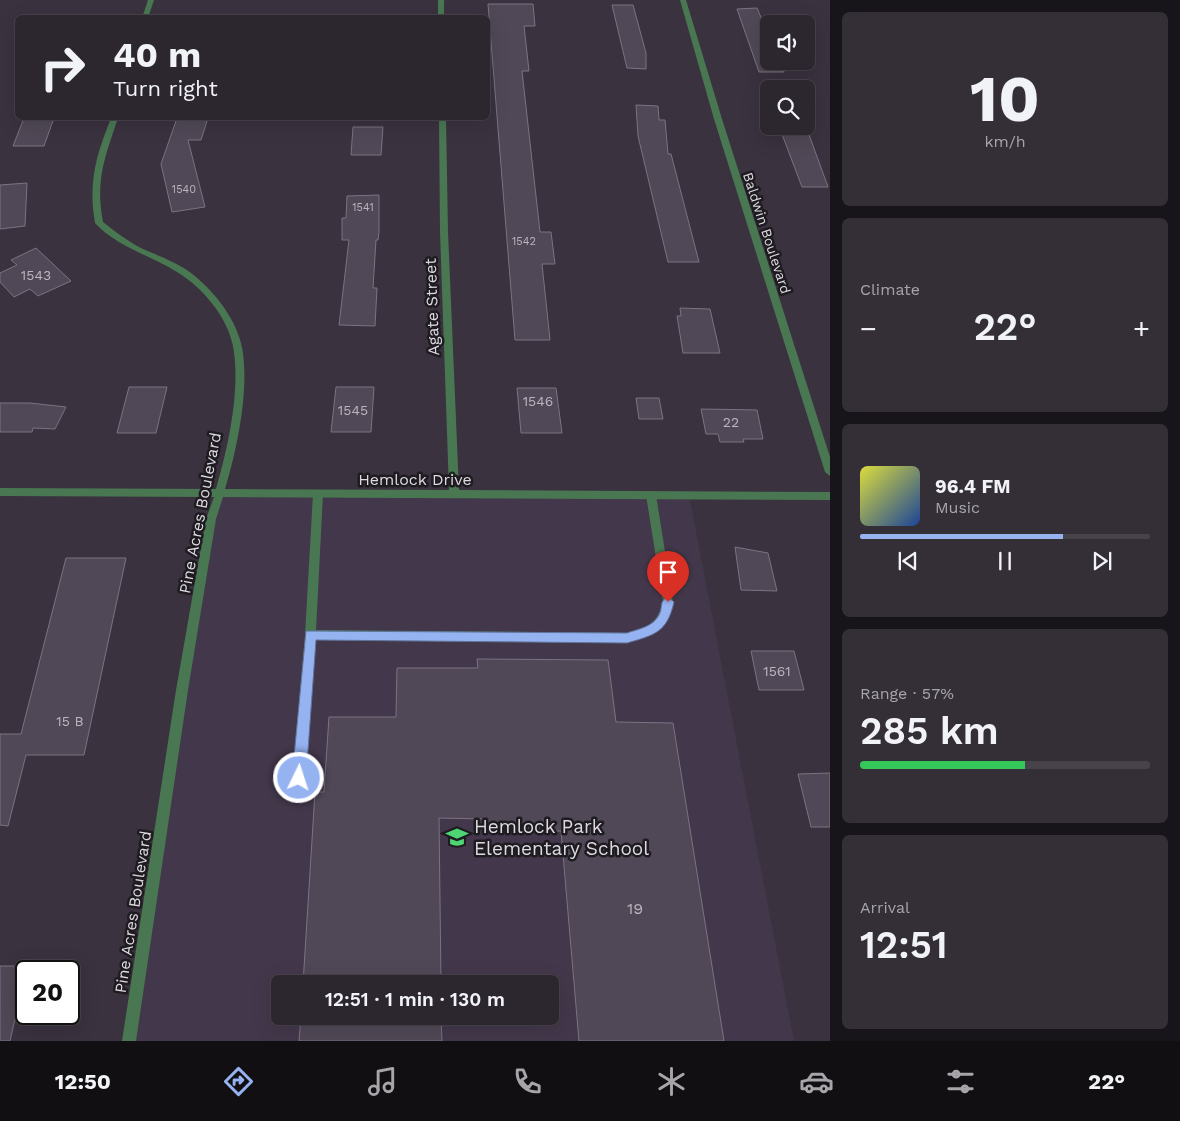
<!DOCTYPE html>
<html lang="en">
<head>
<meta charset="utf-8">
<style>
	:root { --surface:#2c262f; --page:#342e37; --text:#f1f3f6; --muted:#a6a5aa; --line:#48434b; --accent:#95b2f1 }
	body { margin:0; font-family:"Work Sans",sans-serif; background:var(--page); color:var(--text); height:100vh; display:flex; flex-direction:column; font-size:19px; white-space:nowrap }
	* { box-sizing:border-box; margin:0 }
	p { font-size:16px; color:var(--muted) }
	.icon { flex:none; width:28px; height:28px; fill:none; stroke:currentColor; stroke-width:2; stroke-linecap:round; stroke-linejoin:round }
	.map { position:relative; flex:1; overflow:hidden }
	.side { display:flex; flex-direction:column; gap:12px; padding:12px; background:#18151a; width:350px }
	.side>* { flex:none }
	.top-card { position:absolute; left:15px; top:15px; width:475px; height:105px; border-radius:8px; box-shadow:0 5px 20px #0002,0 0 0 1px var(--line); background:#2c262f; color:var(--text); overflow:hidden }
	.controls { position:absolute; left:760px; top:15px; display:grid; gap:10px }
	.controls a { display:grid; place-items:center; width:55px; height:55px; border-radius:8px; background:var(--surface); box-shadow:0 5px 20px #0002,0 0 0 1px var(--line); font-size:25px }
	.speed { position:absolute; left:15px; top:960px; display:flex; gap:10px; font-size:25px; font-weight:700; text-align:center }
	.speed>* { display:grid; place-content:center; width:65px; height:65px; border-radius:50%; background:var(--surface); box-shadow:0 5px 20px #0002,0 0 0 1px var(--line); line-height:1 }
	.speed .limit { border:2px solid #111; border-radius:8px; background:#fff; color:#111 }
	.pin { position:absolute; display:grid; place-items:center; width:42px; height:42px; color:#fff; margin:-51px -21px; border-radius:50% 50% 50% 0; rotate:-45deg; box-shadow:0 0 5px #0007 }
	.pin .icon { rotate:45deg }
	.me { position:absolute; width:55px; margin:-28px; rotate:4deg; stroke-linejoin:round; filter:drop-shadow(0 0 4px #0008) }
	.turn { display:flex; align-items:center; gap:18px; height:105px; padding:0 15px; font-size:22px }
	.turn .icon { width:65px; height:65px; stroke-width:2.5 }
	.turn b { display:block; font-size:35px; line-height:42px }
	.big { font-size:38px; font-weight:600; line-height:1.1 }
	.side .widget { flex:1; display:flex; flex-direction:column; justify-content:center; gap:8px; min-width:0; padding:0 18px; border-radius:8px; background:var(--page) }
	.side .dial { align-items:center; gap:0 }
	.dial b { font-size:65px; line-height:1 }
	.song { display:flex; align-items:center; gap:15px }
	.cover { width:60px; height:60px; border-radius:8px; background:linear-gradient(135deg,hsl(60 70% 55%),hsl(220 70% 35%)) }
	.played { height:5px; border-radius:2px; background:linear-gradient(90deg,var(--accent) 70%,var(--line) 70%) }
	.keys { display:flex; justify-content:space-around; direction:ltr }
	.heat { display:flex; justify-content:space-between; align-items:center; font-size:28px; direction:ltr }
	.charge { height:8px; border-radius:4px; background:linear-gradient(90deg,#34c759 57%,var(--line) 0) }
	.trip { position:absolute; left:271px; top:975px; width:288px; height:50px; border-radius:8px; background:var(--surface); box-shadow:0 5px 20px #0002,0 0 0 1px var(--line); font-weight:600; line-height:50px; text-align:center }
	.tabs { display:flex; height:80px; justify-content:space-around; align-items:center; background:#120f13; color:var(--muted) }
	.tabs .icon { width:35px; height:35px }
	.tabs .active { color:var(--accent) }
	.tabs b { font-size:22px; color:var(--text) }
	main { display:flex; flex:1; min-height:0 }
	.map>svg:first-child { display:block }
	.built { fill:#43384b; fill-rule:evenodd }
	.building { fill:#504856; stroke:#7c7382 }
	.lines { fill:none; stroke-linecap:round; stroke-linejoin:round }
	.service { fill:#497752; fill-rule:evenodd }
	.minor { fill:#497752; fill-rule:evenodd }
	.route { fill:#95b2f1; stroke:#61749d }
	.labels { text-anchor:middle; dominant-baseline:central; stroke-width:5; stroke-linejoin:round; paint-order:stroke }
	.far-number-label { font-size:11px; fill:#bab5be }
	.far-street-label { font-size:14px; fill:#ded9e1; stroke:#1f1c21 }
	.number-label { font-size:14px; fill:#bab5be }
	.street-label { font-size:16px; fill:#ded9e1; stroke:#1f1c21 }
	.near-number-label { font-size:16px; fill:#bab5be }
	.near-poi-label { font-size:19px; fill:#ded9e1; stroke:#1f1c21; text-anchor:start }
</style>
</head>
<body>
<main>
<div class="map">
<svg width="830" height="1041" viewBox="0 0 830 1041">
	<rect width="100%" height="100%" fill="#3a323f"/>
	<path class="built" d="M221 493 689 495 794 1041H129L208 544ZM280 984H550V1016H280Z"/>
	<path class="building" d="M488 4H533L535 26H524L529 71H522L540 232H551L555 264H542L550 340H515Z
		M612 5H633L646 53V69L627 68Z
		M757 8 769 36V61H779L784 72H759L737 9Z
		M636 105 658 106 659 120H665L668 154H671L699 262H668L638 136Z
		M24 118H54L44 146H13Z
		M177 118H208L201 140H188L205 207 172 212 161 164Z
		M353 127H383L381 155H351Z
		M780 129H807L828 187H802Z
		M27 183 25 226 0 229V185Z
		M379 195V232L378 240H376L373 288H377L375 326 339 325 349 240H342V218H346L347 196Z
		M36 248 71 281 38 296 30 289 14 297 0 282V273L17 265 11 260Z
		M680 308 710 309 720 353H683L677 316H681Z
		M129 387H167L156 433H117Z
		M336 387H374L371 432H331Z
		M517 388H556L562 433H521Z
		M636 398H659L663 419H639Z
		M0 403H30L66 407 55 429 33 428 32 432H0Z
		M701 409 757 410 763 439H743L744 442H720L718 434H706Z
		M735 547 768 553 777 591 741 590Z
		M66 558H126L84 755H26L8 826 0 825V734H21Z
		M751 651H794L804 690H759Z
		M477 659 608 660 616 722 673 723 724 1041H579L561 831H483V819L439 818 441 984H303L315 792H324L329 717H396L397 668H478Z
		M830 773V827H811L798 774Z
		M0 966H27L10 1041H0Z
		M301 1016H441L442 1041H299Z"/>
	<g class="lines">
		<path class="service" d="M318 490 323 494 316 630 627 633C648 627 657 624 663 602L646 495 651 491 656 495 673 602C665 631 654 635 627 643L315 640 305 778 303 782 299 783 295 782 293 778 305 635 313 494Z"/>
		<path class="minor" d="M148 0H154L148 18H142Z
			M438 0H444V18H438Z
			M680 0H686L722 119 830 457V476L825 472 714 119Z
			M111 118H118C105 157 95 180 103 222 114 231 125 239 137 246 155 255 175 261 191 273 213 290 234 316 241 343 251 384 237 450 225 489L449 490 440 232 439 118H446L448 232 459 490 830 492V500L223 497 216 519 188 690 136 1041H122L176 690 206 519 214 497 0 496V488L216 489C228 447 241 390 233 346 227 316 202 287 177 272 150 255 117 247 95 223 88 182 96 156 111 118Z"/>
	</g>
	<path class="route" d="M668 597 674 602C667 633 654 635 627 643L316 640 306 778 304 783 299 784 294 783 292 778 306 631 627 633C638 629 653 627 659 615 663 608 659 600 668 597Z"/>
	<defs>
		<g id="school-bare" transform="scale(1.725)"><path d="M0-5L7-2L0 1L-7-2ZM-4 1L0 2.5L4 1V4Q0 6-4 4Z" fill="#4ed675" stroke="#1f1c21" stroke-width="2.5" paint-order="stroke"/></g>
	</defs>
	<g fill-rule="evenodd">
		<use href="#school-bare" x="457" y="837"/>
	</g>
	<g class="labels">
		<g class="far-number-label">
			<text x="184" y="189">1540</text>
			<text x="363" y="207">1541</text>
			<text x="524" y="241">1542</text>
		</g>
		<g class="far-street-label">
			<text transform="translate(767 233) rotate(72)">Baldwin Boulevard</text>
		</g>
		<g class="number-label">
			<text x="36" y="275">1543</text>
			<text x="538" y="401">1546</text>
			<text x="353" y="410">1545</text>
			<text x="731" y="422">22</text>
			<text x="777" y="671">1561</text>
			<text x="70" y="721">15 B</text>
		</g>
		<g class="street-label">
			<text transform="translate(432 307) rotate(-92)">Agate Street</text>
			<text x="415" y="479">Hemlock Drive</text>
			<text transform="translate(200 513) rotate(-79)">Pine Acres Boulevard</text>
			<text transform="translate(133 912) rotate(-81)">Pine Acres Boulevard</text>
		</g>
		<g class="near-number-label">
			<text x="635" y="908">19</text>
		</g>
		<g class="near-poi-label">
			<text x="474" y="826">Hemlock Park<tspan x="474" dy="22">Elementary School</tspan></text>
		</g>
	</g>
</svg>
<div class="controls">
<a><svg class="icon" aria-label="sound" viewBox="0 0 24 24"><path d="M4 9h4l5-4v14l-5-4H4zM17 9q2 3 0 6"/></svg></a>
<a><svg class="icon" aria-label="search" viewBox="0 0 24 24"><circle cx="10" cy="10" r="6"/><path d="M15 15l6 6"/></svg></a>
</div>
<div class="speed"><div class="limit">20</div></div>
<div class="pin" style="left:668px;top:602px;background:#d93025"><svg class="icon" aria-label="arrive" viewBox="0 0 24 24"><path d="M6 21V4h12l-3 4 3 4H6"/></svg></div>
<svg class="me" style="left:299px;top:778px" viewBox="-20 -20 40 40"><circle r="17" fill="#95b2f1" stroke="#fff" stroke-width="3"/><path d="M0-11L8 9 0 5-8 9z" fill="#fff"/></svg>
<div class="trip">12:51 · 1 min · 130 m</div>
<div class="top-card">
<div class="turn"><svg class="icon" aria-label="right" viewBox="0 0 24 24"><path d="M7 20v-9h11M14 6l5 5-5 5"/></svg><div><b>40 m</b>Turn right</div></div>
</div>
</div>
<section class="side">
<div class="widget dial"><b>10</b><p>km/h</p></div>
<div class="widget"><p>Climate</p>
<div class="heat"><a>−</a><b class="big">22°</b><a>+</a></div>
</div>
<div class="widget">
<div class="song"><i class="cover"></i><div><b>96.4 FM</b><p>Music</p></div></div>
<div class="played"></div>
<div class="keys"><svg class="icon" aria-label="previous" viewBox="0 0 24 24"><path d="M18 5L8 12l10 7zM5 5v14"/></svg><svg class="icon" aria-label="pause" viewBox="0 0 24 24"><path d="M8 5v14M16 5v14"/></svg><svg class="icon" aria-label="next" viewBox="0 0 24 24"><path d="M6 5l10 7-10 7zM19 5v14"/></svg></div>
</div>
<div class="widget"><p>Range · 57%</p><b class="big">285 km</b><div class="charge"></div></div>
<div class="widget"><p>Arrival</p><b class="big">12:51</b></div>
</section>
</main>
<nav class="tabs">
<b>12:50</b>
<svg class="icon active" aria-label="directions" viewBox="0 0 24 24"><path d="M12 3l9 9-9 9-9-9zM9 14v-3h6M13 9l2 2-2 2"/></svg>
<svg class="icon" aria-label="music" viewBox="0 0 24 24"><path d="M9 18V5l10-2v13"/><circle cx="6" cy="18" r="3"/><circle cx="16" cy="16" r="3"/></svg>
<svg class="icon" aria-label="phone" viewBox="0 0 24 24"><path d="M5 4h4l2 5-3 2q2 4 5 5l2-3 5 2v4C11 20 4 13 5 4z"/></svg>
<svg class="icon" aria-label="climate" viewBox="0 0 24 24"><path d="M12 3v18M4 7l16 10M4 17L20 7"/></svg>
<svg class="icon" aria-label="car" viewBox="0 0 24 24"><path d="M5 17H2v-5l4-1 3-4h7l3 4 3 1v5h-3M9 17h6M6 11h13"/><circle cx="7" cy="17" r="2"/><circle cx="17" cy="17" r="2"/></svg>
<svg class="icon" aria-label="filters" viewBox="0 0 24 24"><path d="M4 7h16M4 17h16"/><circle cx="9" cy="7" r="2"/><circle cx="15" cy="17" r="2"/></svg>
<b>22°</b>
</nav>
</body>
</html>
